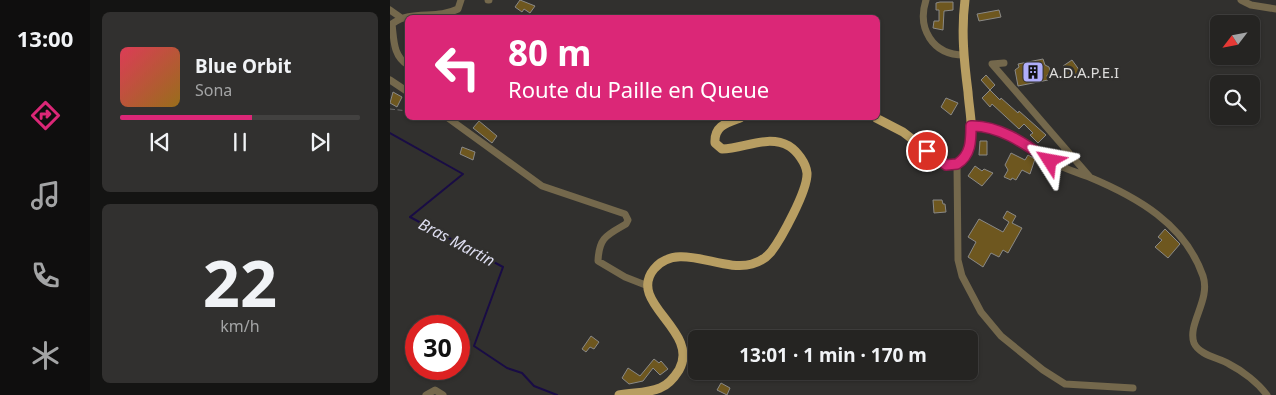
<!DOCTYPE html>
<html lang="fr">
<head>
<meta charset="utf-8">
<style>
	:root { --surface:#252422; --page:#31302f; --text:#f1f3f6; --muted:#a3a4a5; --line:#424140; --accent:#db2777 }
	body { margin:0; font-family:"Noto Sans",sans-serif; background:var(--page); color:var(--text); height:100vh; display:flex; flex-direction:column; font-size:19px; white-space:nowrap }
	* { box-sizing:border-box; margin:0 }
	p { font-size:16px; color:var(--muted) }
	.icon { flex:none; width:28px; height:28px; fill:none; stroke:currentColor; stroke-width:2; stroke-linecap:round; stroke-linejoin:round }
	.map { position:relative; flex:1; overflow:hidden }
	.sheet { display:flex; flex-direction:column; gap:12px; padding:12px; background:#141413; width:300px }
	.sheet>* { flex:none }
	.top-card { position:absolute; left:15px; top:15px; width:475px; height:105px; border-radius:8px; box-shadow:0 1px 4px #0004,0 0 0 1px var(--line); background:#db2777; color:#fff; overflow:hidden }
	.needle { width:32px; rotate:238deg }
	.buttons { position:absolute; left:820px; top:15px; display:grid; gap:10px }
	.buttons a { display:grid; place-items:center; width:50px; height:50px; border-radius:8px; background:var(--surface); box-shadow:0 1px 4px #0004,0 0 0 1px var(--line); font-size:25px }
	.speed { position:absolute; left:15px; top:315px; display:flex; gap:10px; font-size:25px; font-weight:700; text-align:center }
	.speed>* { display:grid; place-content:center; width:65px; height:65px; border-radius:50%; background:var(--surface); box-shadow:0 1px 4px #0004,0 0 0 1px var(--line); line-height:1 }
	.speed .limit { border:8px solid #d22; background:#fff; color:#111 }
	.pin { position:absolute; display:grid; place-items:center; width:42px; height:42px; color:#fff; margin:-21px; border:2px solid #fff; border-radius:50%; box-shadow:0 1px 5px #0007 }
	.me { position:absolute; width:55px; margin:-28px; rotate:304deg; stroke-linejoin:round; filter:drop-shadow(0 0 4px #0008) }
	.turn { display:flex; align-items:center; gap:18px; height:105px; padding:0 20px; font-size:22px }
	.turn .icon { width:65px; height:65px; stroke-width:2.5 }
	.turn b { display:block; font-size:35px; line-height:42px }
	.sheet .card { flex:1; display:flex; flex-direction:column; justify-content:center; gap:8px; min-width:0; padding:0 18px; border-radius:8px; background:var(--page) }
	.sheet .dial { align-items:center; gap:0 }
	.dial b { font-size:65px; line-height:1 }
	.song { display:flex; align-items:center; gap:15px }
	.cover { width:60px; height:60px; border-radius:8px; background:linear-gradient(135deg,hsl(350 70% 55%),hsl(40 70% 35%)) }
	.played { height:5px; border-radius:2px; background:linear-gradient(90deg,var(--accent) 55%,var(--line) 55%) }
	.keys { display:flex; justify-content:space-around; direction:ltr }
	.trip { position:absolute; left:298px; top:330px; width:290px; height:50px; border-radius:8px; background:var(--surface); box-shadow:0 1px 4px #0004,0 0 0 1px var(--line); font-weight:700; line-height:50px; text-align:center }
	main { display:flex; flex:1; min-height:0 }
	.menu { display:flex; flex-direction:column; width:90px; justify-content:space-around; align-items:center; background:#0f0e0e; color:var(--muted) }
	.menu .icon { width:35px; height:35px }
	.menu .selected { color:var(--accent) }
	.menu b { font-size:22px; color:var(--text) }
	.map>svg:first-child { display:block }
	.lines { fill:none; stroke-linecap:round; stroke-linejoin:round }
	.stream { stroke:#190c45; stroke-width:2 }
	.building { fill:#6e571f; stroke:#8a8987 }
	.path { stroke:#6b6a69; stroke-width:1; stroke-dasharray:5 2.5; stroke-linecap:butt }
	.minor { stroke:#74684c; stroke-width:7 }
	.major { stroke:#b89e62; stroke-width:9 }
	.route-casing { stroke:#8e194d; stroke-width:12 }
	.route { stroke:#db2777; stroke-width:9 }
	.labels { text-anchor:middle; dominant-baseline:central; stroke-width:5; stroke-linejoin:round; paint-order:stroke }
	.poi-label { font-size:15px; fill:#dddcdb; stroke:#31302e; text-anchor:start }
	.water-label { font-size:16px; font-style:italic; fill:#dedef1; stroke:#31302e }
</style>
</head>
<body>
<main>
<nav class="menu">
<b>13:00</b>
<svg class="icon selected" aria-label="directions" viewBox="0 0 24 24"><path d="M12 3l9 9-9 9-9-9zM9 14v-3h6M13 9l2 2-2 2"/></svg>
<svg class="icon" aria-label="music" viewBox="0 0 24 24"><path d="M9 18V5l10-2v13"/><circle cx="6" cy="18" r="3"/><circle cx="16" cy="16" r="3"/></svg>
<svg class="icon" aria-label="phone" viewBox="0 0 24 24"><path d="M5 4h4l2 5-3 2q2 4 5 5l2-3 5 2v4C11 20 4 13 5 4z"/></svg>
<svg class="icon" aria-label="climate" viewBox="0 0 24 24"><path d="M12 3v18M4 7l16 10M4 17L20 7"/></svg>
</nav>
<section class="sheet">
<div class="card">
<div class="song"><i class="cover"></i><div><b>Blue Orbit</b><p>Sona</p></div></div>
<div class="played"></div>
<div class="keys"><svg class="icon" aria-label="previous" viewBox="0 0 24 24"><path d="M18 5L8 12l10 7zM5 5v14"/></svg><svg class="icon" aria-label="pause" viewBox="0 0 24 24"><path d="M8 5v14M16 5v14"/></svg><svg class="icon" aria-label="next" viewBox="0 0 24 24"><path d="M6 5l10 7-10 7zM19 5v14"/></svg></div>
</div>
<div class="card dial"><b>22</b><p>km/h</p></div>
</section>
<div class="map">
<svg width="886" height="395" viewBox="0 0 886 395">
	<rect width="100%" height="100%" fill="#31302e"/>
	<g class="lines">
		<path class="stream" d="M0 133 73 174 20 217 113 267 84 346 117 368 132 373 144 386 167 395"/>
	</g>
	<path class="building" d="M130 0 145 6 140 13 134 9 132 12 125 7Z
		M550 2H563V10L554 11 553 30 543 28 544 21H549V10H546V3Z
		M609 10 611 17 589 21 587 14Z
		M653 59 655 65 659 67 661 75H657L658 80 628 86 625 70 629 67 628 64Z
		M682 60 690 71 679 79 673 66Z
		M596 75 605 85 600 90 591 80Z
		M600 90 610 100 611 98 628 113 629 111 656 135 648 143 640 135 643 133 634 124 629 129 602 104 600 107 592 98Z
		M3 92 12 97 7 107 0 103Z
		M556 98 568 103 561 115 551 107Z
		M89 121 107 136 102 143 83 128Z
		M590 141H597V155H589Z
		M72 147 85 152 83 160 70 154Z
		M621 153 635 160 638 155 645 159 640 174 632 170 626 180 622 178 621 180 614 177 618 170 615 165Z
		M585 166 592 171 594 169 603 173 592 186 578 176Z
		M543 200H552L553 204H555L556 212 544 213Z
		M617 211 626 216 622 223 632 228 618 253 613 250 609 257 601 253 593 267 578 257 586 242 578 237 589 219 613 232 619 222 613 218Z
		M775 229 790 244 778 258 765 247 772 240 768 237Z
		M201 336 209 342 204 349 200 347 196 352 192 349Z
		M264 359 269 363 271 361 278 369 270 375 263 368 253 381 239 384 232 378 238 368 250 376Z
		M331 383 340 388 337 395 327 390Z"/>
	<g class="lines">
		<path class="path" d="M0 109 18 111"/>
		<path class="minor" d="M98 0H99
			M536 0C527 28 542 55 574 55
			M851 0 861 5 886 9
			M0 10 10 17
			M614 63 602 64 699 176
			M18 65C3 56 4 40 2 24 21 9 46 20 68 9L71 0
			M0 80 18 92
			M58 118 152 186 235 214 238 220 236 224C217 235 209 237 208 261L235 277 258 286
			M581 126C611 125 635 148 660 161 672 168 686 172 699 177 747 197 795 224 813 276 821 300 797 324 804 343 809 355 829 358 839 364 853 371 868 383 877 395
			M567 164 568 260 572 276 591 312 611 336 653 370 675 384 743 388
			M36 395 45 390 53 395"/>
		<path class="major" d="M486 118 513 132 556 165C570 166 577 158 580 145 584 129 579 109 578 92 574 61 571 31 575 0
			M229 395C242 392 256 394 270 388 278 385 284 378 289 370 311 331 236 303 264 269 288 240 332 273 362 264 369 262 376 258 381 252 391 239 418 190 417 173 416 163 407 151 399 146 377 134 354 149 332 149L325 143C324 126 336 123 350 118"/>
	</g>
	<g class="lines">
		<g class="route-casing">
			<path id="route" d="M537 151 556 165 567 164C581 155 581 141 581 126 610 125 638 146 660 161"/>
		</g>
		<use href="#route" class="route"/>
	</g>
	<defs>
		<g id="building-square" transform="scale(1.125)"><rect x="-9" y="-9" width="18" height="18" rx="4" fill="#b0aefa" stroke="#31302e"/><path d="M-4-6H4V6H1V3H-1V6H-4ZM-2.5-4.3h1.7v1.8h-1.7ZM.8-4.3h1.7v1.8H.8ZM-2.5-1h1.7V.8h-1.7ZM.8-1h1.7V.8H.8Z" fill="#111"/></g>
	</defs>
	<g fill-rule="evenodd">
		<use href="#building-square" x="643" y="72"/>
	</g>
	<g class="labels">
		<g class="poi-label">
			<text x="659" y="72">A.D.A.P.E.I</text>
		</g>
		<g class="water-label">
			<text transform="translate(67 242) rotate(28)">Bras Martin</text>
		</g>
	</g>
</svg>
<div class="buttons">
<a><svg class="needle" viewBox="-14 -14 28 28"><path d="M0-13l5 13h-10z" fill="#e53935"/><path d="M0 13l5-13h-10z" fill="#a3a4a5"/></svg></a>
<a><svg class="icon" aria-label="search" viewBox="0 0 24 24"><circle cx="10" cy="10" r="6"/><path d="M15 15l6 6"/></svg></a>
</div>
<div class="speed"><div class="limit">30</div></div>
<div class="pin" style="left:537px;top:151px;background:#d93025"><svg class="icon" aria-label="arrive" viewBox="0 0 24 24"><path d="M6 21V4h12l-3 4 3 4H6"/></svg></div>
<svg class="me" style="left:660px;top:161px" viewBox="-20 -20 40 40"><path d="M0-17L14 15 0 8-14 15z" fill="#db2777" stroke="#fff" stroke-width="4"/></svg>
<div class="trip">13:01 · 1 min · 170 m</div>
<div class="top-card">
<div class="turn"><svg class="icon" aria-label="left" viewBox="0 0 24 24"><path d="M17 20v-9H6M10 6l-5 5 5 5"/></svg><div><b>80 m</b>Route du Paille en Queue</div></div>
</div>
</div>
</main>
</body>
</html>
